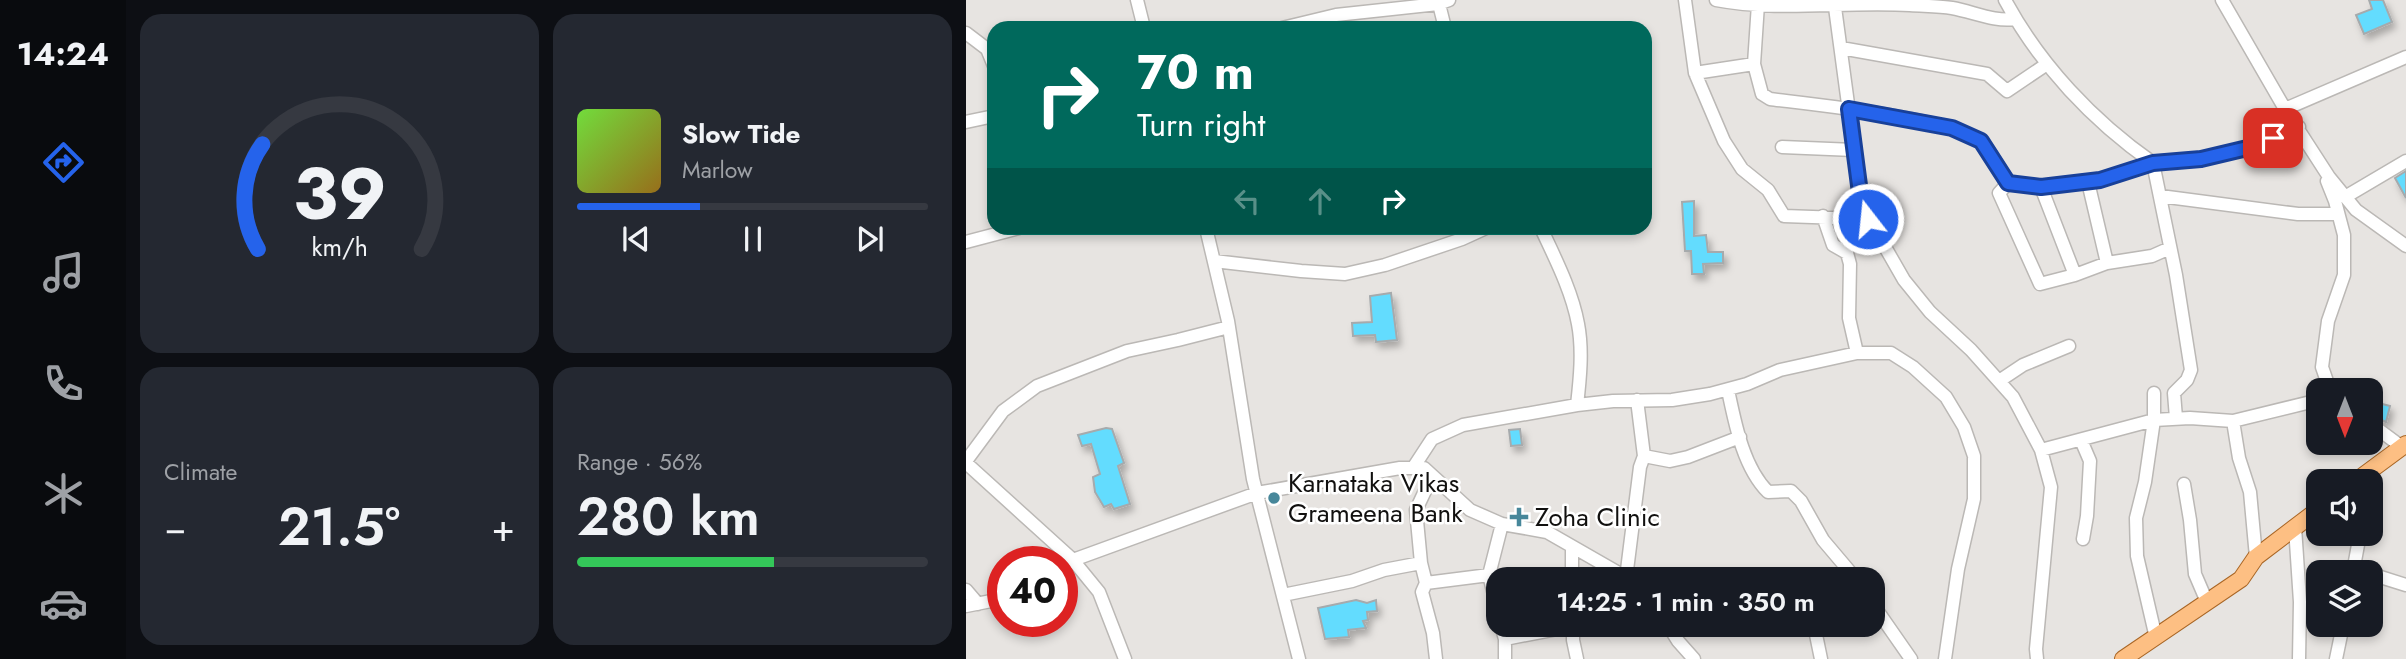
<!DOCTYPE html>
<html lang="en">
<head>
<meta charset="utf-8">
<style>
	:root { --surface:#171b24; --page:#242831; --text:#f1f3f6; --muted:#9ea1a6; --line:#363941; --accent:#2563eb }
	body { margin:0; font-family:Jost,sans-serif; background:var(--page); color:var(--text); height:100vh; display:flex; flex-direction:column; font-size:26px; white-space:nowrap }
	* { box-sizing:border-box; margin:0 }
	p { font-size:23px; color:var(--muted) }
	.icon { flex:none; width:38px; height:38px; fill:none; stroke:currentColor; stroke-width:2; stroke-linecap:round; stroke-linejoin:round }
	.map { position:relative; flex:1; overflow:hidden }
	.panel { display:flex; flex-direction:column; gap:14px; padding:14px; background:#0d0f14; width:840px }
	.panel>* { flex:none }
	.hud { position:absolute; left:21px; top:21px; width:665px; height:214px; border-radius:21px; box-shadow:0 4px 10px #0003; background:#00695c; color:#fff; overflow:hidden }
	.needle { width:46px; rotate:180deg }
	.buttons { position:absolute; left:1340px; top:378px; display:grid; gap:14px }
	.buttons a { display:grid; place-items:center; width:77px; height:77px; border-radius:14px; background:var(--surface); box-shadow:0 4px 10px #0003; font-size:35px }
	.speed { position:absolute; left:21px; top:546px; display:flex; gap:14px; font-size:35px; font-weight:700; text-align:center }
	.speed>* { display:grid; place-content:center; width:91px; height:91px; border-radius:50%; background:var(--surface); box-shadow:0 4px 10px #0003; line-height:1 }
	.speed .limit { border:10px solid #d22; background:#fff; color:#111 }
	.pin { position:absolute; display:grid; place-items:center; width:60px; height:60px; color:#fff; margin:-30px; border-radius:14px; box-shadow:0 4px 10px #0006 }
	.me { position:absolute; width:77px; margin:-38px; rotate:344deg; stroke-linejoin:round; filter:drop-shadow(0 0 5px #0008) }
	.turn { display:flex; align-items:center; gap:24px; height:147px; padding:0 35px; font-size:32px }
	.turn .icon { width:91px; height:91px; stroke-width:2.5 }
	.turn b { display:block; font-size:49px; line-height:60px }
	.lanes { display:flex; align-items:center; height:66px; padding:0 35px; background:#0003; justify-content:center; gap:35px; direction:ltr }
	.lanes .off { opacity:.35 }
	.big { font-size:52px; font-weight:600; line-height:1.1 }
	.panel .tile { flex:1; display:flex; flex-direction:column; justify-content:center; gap:10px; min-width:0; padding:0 24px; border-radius:21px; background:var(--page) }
	.panel .dial { align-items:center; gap:0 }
	.dial svg { height:182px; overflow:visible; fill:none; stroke:var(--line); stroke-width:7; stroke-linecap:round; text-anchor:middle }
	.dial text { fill:var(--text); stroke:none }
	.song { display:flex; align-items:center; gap:21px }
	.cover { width:84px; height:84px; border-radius:10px; background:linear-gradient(135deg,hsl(100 70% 55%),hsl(40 70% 35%)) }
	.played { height:7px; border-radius:4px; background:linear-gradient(90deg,var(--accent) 35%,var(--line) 35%) }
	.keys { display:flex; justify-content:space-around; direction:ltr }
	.heat { display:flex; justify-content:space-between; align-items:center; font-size:38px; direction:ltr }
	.charge { height:10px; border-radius:5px; background:linear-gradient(90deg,#34c759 56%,var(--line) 0) }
	.panel .tiles { flex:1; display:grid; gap:14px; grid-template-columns:repeat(2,1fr) }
	.trip { position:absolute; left:520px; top:567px; width:399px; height:70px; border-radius:21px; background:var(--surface); box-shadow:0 4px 10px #0003; font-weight:600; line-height:70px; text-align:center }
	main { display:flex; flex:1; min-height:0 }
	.menu { display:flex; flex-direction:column; width:126px; justify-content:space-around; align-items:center; background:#090b0e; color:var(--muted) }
	.menu .icon { width:49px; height:49px }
	.menu .current { color:var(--accent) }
	.menu b { font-size:32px; color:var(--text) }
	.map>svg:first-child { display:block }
	.building { fill:#63dcfe; stroke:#a6aaac; stroke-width:2; filter:url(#shadow) }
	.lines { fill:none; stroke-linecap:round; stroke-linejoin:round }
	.minor-casing { stroke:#bbb8b5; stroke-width:15 }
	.major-casing { stroke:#a96625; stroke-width:18 }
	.minor { stroke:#fff; stroke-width:12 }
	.major { stroke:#fdbf83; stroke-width:16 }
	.route-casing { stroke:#184099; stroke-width:18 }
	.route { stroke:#2563eb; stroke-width:12 }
	.poi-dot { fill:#47879a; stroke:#fff; stroke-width:2.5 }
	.labels { text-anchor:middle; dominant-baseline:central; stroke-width:5; stroke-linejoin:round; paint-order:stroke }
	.poi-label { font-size:26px; fill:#11100f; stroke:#fff; text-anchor:start }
</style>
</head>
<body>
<main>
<nav class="menu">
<b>14:24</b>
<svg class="icon current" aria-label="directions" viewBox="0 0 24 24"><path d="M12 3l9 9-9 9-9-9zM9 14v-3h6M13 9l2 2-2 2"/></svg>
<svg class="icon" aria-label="music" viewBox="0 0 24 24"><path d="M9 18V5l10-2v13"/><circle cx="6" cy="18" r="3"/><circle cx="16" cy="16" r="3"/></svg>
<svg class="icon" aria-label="phone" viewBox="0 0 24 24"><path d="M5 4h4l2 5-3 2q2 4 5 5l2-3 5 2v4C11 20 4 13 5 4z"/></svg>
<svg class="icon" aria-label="climate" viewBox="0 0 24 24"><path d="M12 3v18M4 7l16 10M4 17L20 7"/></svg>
<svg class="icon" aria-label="car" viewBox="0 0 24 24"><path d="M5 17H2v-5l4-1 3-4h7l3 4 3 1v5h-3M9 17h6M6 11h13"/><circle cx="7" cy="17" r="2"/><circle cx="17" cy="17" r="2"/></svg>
</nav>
<section class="panel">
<div class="tiles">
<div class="tile dial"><svg viewBox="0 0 100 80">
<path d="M14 69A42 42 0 1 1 86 69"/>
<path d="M14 69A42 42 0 0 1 16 23" stroke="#2563eb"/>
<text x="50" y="56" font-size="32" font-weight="700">39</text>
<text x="50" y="72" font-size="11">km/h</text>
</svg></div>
<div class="tile">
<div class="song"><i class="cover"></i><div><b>Slow Tide</b><p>Marlow</p></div></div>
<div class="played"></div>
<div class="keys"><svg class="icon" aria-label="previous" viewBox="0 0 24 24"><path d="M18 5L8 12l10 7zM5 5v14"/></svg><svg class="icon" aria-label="pause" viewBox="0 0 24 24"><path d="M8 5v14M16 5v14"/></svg><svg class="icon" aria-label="next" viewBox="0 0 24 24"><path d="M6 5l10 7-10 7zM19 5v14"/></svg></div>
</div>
<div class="tile"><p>Climate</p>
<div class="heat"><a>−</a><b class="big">21.5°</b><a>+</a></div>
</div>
<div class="tile"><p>Range · 56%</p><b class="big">280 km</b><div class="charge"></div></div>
</div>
</section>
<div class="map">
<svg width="1440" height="659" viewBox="0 0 1440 659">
	<defs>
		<filter id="shadow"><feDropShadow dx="3.5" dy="5.5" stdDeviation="3.5" flood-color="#0004"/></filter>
	</defs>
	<rect width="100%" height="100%" fill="#e7e4e1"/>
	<path class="building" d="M1403 0H1417L1426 22 1398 34 1390 15 1406 9Z
		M1440 171V198L1429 178Z
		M728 201V236L740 235 742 252H757V263L737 264 738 274H726L725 251H719L716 202Z
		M425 293 431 340 410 342 409 335 387 336 386 323 406 322 404 296Z
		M1405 401 1424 406 1420 422 1405 415Z
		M140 428 146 429 158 463 152 466 164 504 148 509 145 504 138 507 129 492 127 477 134 474 125 444 116 446 112 435Z
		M554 429 556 445 545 446 543 430Z
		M390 600 401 603 410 600 411 611 401 612 402 620 397 621 400 628 382 630 383 637 359 639 352 608Z"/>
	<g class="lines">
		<g class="minor-casing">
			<path id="minor" d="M171 0 178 28
				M472 0 479 28
				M719 0 729 73 758 141 776 169 802 190 818 216 903 219
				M750 0C813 12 880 1 944 5 958 6 973 6 986 8 1008 12 1028 22 1049 19
				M868 0 894 193 903 219 938 280 964 312 1005 350 1047 397 1075 450 1085 487 1070 649 1071 659
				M1039 0C1074 65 1127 121 1187 163L1210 275 1225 370 1221 380 1208 393 1210 418
				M1256 0 1319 109 1363 177 1390 210 1440 246
				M792 4 788 64 796 94 804 99C843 104 991 119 1015 142 1025 150 1034 171 1042 183L1075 187 1134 180 1187 163 1235 159 1294 144 1333 127
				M316 28 370 15 472 4 483 0
				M0 33 21 49 28 66
				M875 48 1021 74 1041 91 1081 64
				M729 73 788 64
				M1319 109 1440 57
				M0 122 28 116
				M816 147 888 150
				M1361 181 1369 201 1378 235V275L1362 321 1356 367 1364 390
				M1122 182 1141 263
				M1042 183 1033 193 1074 284 1109 275 1141 263 1186 256 1204 248
				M1075 187 1109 275
				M1194 196 1332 214H1372
				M1379 197 1440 161
				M857 216 867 245 881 253 884 264 883 318 891 353
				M240 228 262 321 287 479 333 659
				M575 228C589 258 606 291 612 324 617 350 614 379 611 405
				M0 242 53 228
				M248 261 335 271 379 274 419 265 496 239 520 228
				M1033 381 1057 365 1103 346
				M762 390C769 423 777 467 802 492L825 491 835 501 857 540 890 579
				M1188 393V420L1179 482 1170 518 1171 556 1190 638
				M1267 421 1273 458 1284 492 1290 557
				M1405 424 1436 447
				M1115 440 1124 461 1121 516 1117 539
				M1075 450 1188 420 1224 418 1267 421 1353 400
				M678 456 704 461 722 457 774 437
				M0 461 37 411 71 386 161 351 212 340 263 327
				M0 463 106 559 133 592 159 659
				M447 468 466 439 497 425 611 405 647 401 706 400 744 394 781 384 814 370 891 353H925L947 367 980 397 998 427 1008 456V499L992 569 979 659
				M466 476 450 510 455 563 460 583 456 592 467 633 470 659
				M1218 484 1224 520 1229 574 1241 602
				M1329 527 1334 602 1333 659
				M606 547V579
				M96 564 291 493 434 468H458L504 510 536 524 581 532 663 579
				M1387 572 1394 534
				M1405 574 1440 585
				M660 578 674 467 678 456 671 400
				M460 583 523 575
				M0 590 12 604
				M317 595 386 581 418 570 455 563
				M906 603 945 659
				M0 606 25 601 37 595
				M532 611 523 575 536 524
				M535 625 539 639V659
				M607 625V640L611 659
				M702 625 712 641 728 659
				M848 625 855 659
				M539 639 607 626
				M1370 659 1377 625"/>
		</g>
		<g class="major-casing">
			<path id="major" d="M1390 481 1440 444
				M1157 659 1275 579 1290 557 1353 509"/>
		</g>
		<use href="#minor" class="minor"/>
		<use href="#major" class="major"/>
	</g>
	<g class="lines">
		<g class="route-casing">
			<path id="route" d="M902 219 894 193 883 109 986 128 1015 141 1042 183 1075 187 1134 180 1187 163 1235 159 1294 145 1307 138"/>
		</g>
		<use href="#route" class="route"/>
	</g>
	<g class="poi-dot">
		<circle cx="308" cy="498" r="7"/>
		<path d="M549.5 506.5h7v7h7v7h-7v7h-7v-7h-7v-7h7z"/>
	</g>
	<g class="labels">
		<g class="poi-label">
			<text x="322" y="483">Karnataka Vikas<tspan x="322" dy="30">Grameena Bank</tspan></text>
			<text x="569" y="517">Zoha Clinic</text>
		</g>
	</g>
</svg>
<div class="buttons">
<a><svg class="needle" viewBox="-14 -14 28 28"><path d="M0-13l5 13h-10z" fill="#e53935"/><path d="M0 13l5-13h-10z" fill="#9ea1a6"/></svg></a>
<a><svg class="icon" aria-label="sound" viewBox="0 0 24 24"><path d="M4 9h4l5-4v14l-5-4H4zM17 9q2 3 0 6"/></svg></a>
<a><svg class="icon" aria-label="layers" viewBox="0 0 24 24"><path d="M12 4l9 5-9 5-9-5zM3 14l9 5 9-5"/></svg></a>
</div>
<div class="speed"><div class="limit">40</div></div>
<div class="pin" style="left:1307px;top:138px;background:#d93025"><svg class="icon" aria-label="arrive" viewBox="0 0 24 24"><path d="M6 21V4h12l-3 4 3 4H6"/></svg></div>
<svg class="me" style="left:902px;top:219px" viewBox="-20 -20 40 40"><circle r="17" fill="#2563eb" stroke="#fff" stroke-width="3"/><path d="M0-11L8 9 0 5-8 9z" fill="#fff"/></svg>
<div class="trip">14:25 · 1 min · 350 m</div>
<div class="hud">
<div class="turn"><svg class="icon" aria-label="right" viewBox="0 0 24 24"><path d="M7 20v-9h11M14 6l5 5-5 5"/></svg><div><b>70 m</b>Turn right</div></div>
<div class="lanes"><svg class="icon off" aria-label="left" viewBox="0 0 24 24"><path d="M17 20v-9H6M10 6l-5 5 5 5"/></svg><svg class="icon off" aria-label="ahead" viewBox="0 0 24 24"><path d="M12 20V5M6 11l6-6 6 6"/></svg><svg class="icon" aria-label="right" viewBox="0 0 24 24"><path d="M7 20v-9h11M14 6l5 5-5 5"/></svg></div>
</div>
</div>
</main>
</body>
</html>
